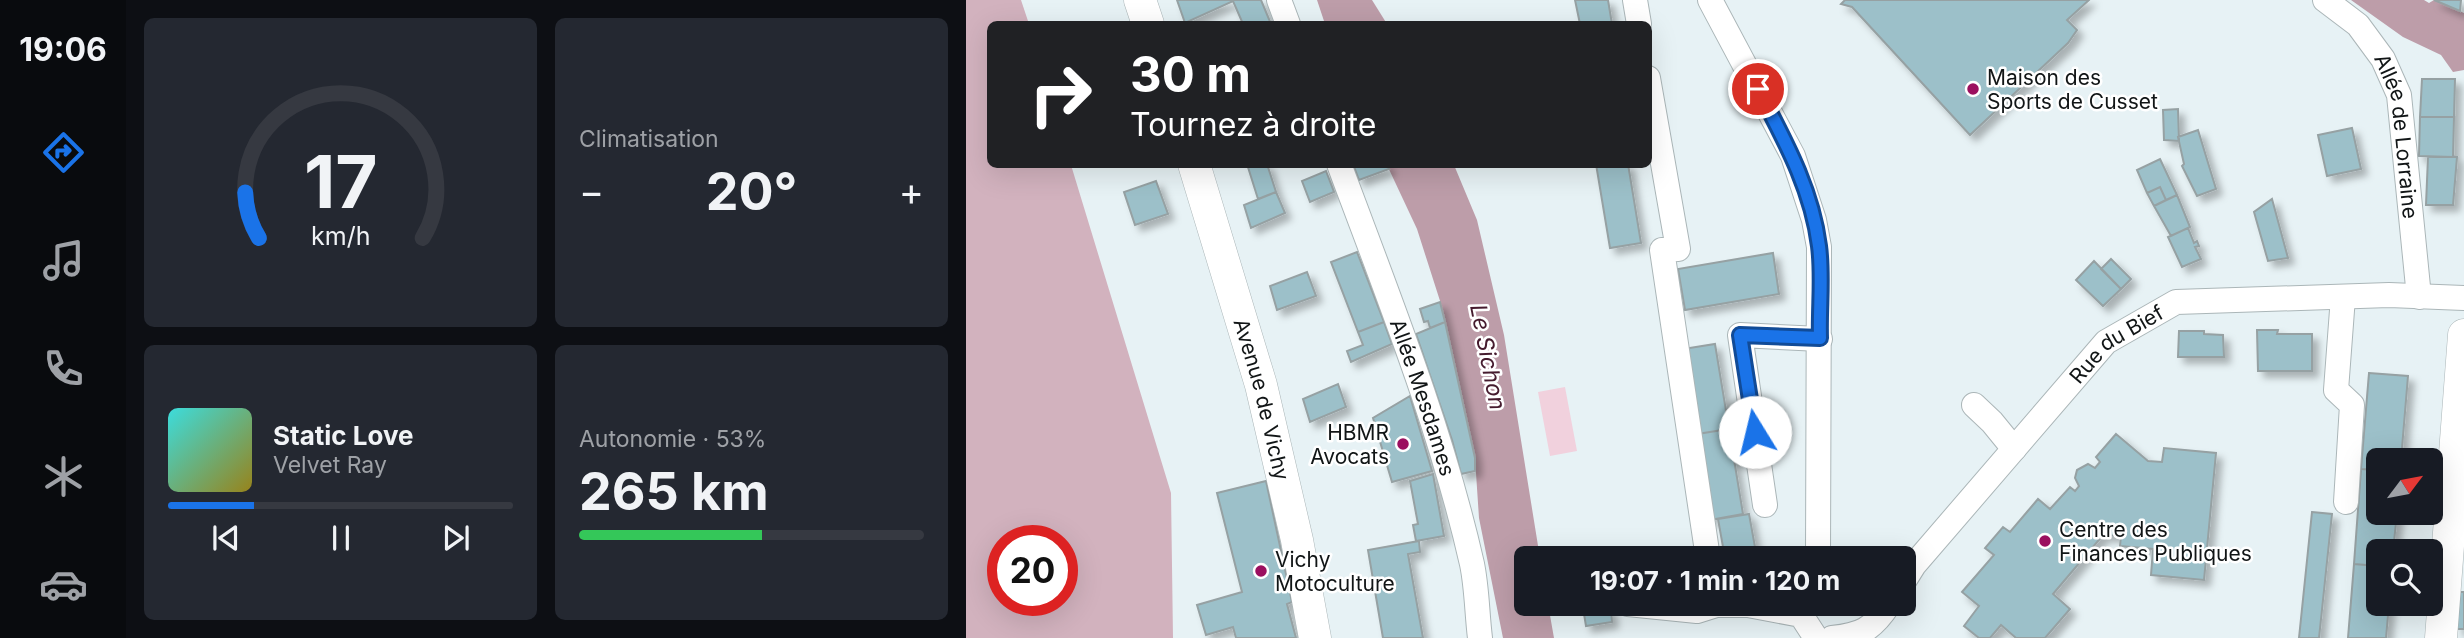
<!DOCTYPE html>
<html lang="fr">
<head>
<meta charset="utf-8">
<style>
	:root { --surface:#171b24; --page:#242831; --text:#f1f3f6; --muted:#9ea1a6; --line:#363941; --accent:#1a73e8 }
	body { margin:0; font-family:Inter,sans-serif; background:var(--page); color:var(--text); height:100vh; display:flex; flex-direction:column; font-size:26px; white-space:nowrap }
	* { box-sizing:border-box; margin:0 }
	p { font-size:23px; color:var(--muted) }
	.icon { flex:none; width:38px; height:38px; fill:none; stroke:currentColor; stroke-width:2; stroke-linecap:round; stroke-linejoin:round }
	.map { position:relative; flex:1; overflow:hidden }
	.panel { display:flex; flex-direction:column; gap:18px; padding:18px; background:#0d0f14; width:840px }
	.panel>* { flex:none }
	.banner { position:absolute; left:21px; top:21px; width:665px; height:147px; border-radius:10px; box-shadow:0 7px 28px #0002; background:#202124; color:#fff; overflow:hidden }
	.needle { width:46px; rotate:58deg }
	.controls { position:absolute; left:1400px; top:448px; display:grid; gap:14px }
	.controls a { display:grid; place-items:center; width:77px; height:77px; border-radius:10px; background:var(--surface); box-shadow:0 7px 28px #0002; font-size:35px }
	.speed { position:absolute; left:21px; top:525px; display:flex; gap:14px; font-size:35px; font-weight:700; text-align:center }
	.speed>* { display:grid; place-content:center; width:91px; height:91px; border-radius:50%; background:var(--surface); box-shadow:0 7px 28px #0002; line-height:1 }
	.speed .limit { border:10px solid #d22; background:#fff; color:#111 }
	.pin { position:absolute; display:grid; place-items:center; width:60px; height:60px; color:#fff; margin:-30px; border:4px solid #fff; border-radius:50%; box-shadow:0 2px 7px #0007 }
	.me { position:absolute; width:77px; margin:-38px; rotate:351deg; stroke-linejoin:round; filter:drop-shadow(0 0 5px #0008) }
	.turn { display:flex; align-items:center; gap:24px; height:147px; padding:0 28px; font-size:32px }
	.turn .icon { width:91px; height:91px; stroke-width:2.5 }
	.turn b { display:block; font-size:49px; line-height:60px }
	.big { font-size:52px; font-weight:700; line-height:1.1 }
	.panel .tile { flex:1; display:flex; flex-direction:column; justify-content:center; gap:10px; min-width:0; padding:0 24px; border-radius:10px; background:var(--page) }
	.panel .dial { align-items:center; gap:0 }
	.dial svg { height:182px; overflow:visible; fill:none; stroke:var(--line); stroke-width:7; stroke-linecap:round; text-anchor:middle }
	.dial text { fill:var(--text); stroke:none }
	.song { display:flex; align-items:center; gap:21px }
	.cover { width:84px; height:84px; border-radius:10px; background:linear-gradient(135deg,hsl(180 70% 55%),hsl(50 70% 35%)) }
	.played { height:7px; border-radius:4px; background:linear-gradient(90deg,var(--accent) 25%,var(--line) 25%) }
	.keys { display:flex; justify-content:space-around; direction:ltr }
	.heat { display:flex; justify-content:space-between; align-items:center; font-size:38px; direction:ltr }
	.charge { height:10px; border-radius:5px; background:linear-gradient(90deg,#34c759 53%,var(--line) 0) }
	.panel .tiles { flex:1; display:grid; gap:18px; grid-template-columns:repeat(2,1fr) }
	.trip { position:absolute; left:548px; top:546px; width:402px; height:70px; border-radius:10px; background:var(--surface); box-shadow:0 7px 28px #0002; font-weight:700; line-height:70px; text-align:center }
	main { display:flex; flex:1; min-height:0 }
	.tab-bar { display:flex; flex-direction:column; width:126px; justify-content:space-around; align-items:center; background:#090b0e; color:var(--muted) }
	.tab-bar .icon { width:49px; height:49px }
	.tab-bar .active { color:var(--accent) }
	.tab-bar b { font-size:32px; color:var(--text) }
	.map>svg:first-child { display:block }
	.green { fill:#f1d1dd }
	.forest { fill:#d2b2be; fill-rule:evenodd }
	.water { fill:#bd9da9 }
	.building { fill:#9cc0c9; stroke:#96a1a3; stroke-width:2; filter:url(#shadow) }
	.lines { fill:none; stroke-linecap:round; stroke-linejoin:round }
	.minor-casing { stroke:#abb6b8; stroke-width:26 }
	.major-casing { stroke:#abb6b8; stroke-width:33 }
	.minor { stroke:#fff; stroke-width:24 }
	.major { stroke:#fff; stroke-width:32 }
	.route-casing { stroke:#114b97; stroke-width:18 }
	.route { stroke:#1a73e8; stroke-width:12 }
	.poi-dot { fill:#9b0f5f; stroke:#fff; stroke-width:2.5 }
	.labels { text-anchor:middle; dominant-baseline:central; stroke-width:5; stroke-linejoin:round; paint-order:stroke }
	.poi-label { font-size:21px; fill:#111516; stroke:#fff; text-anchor:start }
	.street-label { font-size:21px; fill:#111516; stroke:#fff }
	.water-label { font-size:23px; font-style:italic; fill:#451b2e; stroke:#fff }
</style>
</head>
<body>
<main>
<nav class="tab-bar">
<b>19:06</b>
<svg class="icon active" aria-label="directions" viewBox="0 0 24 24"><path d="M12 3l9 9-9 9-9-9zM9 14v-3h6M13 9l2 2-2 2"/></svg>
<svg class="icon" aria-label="music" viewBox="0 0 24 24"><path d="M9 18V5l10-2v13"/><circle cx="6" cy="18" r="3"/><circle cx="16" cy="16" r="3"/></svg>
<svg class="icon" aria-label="phone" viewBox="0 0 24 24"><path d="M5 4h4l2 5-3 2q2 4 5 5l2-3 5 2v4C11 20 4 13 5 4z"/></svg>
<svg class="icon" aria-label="climate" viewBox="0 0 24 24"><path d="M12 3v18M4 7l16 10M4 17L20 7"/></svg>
<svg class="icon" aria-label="car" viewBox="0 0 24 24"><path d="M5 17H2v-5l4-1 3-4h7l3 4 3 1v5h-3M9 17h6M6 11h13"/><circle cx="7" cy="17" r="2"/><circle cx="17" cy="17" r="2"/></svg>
</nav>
<section class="panel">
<div class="tiles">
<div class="tile dial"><svg viewBox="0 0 100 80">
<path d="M14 69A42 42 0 1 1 86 69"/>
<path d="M14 69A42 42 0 0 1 8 49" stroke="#1a73e8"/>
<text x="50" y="56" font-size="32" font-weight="700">17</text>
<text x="50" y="72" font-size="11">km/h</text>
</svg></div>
<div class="tile"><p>Climatisation</p>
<div class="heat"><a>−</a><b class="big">20°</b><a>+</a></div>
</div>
<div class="tile">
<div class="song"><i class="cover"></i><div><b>Static Love</b><p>Velvet Ray</p></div></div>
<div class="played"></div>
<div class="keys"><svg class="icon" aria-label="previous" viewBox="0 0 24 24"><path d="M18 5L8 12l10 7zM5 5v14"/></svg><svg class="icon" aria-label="pause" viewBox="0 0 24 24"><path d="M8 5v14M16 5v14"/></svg><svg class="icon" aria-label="next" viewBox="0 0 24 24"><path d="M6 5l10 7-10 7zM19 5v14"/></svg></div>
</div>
<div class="tile"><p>Autonomie · 53%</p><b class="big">265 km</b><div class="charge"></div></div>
</div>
</section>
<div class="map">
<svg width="1498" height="638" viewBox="0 0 1498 638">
	<defs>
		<filter id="shadow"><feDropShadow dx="6" dy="6" stdDeviation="3.5" flood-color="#0004"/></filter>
	</defs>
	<rect width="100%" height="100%" fill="#e7f2f5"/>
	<path class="green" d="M599 387 611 451 584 456 572 392Z"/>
	<path class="forest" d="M0 0H55L63 24H24V164L105 165 205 493 207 638H0ZM37 541H96V600H37Z"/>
	<path class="water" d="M351 0H406L421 24H359Z
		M1385 0H1458L1463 3 1468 0 1498 13V70L1487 72 1475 55 1437 37Z
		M421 165H488L511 220 538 335 574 558H560V604H582L588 638H537L513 518 509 458 475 304 451 229Z"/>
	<path class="building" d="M211 0H295L305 24H277L267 1 219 23Z
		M609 0H642L646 24H614Z
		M879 0H1123L1101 20 1111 30 1102 43 1004 135 886 7 875 4Z
		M1468 0H1495L1494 11Z
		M1456 79H1489L1488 117H1454Z
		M1212 109 1213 141 1198 140 1197 110Z
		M1454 117H1488L1487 157 1453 156Z
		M1386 128 1395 169 1361 176 1352 135Z
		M1232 130 1250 189 1231 196 1216 166 1218 164 1212 137Z
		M1462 157H1491L1487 205H1460Z
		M1194 159 1211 195 1200 200 1194 187 1181 193 1171 170Z
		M281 164H301L310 192 292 199Z
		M387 164H421L423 169 393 180Z
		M630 164H662L675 243 644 248Z
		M360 171 368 192 344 202 336 181Z
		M190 181 202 214 169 225 158 192Z
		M1194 187 1200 200 1188 206 1181 193Z
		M310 192 319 213 285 228 278 205Z
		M1211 195 1224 227 1205 236 1188 206Z
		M1306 199 1322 258 1302 261 1288 212Z
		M1222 228 1228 243 1231 241 1233 246 1229 247 1235 259 1216 267 1202 237Z
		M391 252 418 322 392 332 365 262Z
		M807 253 813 294 719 310 712 269Z
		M1145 259 1165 279 1155 289 1135 269Z
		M1128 261 1155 289 1137 306 1110 280Z
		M341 272 350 296 311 310 304 286Z
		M474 302 479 322 464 328 462 321 458 322 454 309Z
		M418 322 426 344 385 362 381 351 397 345 392 332Z
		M479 322 509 458V471L495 474 486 440 450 334Z
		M1291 330H1312L1311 334H1346V371H1292Z
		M1213 331H1238V334L1257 335 1258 357H1212Z
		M749 344 763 429 731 434 717 349Z
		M1403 373 1442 376 1435 460H1412V470L1395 469Z
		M372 384 380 407 344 422 337 399Z
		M444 396 466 471 426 482 407 418Z
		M763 429 777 514 744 520 731 434Z
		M1150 434 1182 461 1196 462 1198 448 1250 453 1238 580 1185 575 1187 549 1154 546 1155 536 1137 535 1087 594 1104 609 1079 638H1050L1035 625 1024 638H1013L998 626 1013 606 996 592 1028 555 1019 548 1037 527 1044 532 1072 499 1084 509 1104 487 1109 491 1113 486 1109 478 1111 470 1122 464 1129 468 1134 462 1130 457Z
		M1395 469 1412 470V513H1431L1427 551H1412V566L1388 564Z
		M467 474 478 536 450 541 447 525 452 524 444 481Z
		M300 481 326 602 321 604 330 638H270L267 627 240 635 231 605 276 592 251 493Z
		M1346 512 1366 514 1353 638H1333Z
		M783 514 791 558H759L752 519Z
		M453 541 454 552 442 554 457 638H417L402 550Z
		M1388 564 1412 566V604H1423L1420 638H1382Z
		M1494 592H1498V629H1491Z
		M620 604H639L641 610H645L646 622 620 626 618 614 622 613Z"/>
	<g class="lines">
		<g class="minor-casing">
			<g id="minor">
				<path d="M313 0 322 24"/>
				<path d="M669 0 673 24"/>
				<path d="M744 0 827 156 848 220 853 247 852 558"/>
				<path id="s1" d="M1359 0 1392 25 1417 59 1433 95 1453 297"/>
				<path d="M682 78 712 249 696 250 742 558"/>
				<path id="s2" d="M373 164C422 296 475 427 506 564 511 588 511 614 514 638"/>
				<path d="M1377 297 1370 390 1386 405 1380 502"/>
				<path d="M1008 405 1026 422 1048 449"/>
				<path d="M799 505 774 335 854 339"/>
				<path id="s3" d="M938 581 948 565 1140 342 1210 302 1423 295 1498 298"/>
				<path d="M662 604 731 611 750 605H782L835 615 850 638"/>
				<path d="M866 638C895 635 906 630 923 604"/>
			</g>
		</g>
		<g class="major-casing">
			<g id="major">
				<path d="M174 0 182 24"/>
				<path id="s4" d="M228 164 295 385 331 540 349 638"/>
				<path d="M1475 638 1498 335"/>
			</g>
		</g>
		<use href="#minor" class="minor"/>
		<use href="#major" class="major"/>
	</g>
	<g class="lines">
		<g class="route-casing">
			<path id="route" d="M789 432 774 335 854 338C853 308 857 276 853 246 846 189 818 139 792 89"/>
		</g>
		<use href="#route" class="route"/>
	</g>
	<g class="poi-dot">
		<circle cx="1007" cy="89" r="7"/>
		<circle cx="437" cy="444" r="7"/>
		<circle cx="1079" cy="541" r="7"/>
		<circle cx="295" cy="571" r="7"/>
	</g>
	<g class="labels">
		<g class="poi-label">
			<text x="1021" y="77">Maison des<tspan x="1021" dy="24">Sports de Cusset</tspan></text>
			<text x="423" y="432" text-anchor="end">HBMR<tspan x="423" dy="24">Avocats</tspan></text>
			<text x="1093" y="529">Centre des<tspan x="1093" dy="24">Finances Publiques</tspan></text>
			<text x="309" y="559">Vichy<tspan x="309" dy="24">Motoculture</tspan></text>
		</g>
		<g class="street-label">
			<text stroke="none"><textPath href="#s1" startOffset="163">Allée de Lorraine</textPath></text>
			<text stroke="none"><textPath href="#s3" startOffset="320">Rue du Bief</textPath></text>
			<text stroke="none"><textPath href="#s2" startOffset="248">Allée Mesdames</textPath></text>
			<text stroke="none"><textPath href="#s4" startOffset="245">Avenue de Vichy</textPath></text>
		</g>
		<g class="water-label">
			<text transform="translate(522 357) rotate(79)">Le Sichon</text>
		</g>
	</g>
</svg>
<div class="controls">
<a><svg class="needle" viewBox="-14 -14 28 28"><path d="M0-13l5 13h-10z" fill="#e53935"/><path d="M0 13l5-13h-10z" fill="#9ea1a6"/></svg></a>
<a><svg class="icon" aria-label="search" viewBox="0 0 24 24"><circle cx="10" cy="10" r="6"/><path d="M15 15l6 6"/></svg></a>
</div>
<div class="speed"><div class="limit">20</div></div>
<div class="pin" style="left:792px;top:89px;background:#d93025"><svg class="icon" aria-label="arrive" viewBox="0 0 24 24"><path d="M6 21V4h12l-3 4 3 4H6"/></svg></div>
<svg class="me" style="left:789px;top:432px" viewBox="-20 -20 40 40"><circle r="19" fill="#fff"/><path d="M0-13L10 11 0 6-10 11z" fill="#1a73e8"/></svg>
<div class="trip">19:07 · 1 min · 120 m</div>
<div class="banner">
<div class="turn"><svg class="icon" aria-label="right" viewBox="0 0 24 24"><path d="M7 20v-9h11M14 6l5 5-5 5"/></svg><div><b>30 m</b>Tournez à droite</div></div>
</div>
</div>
</main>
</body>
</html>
